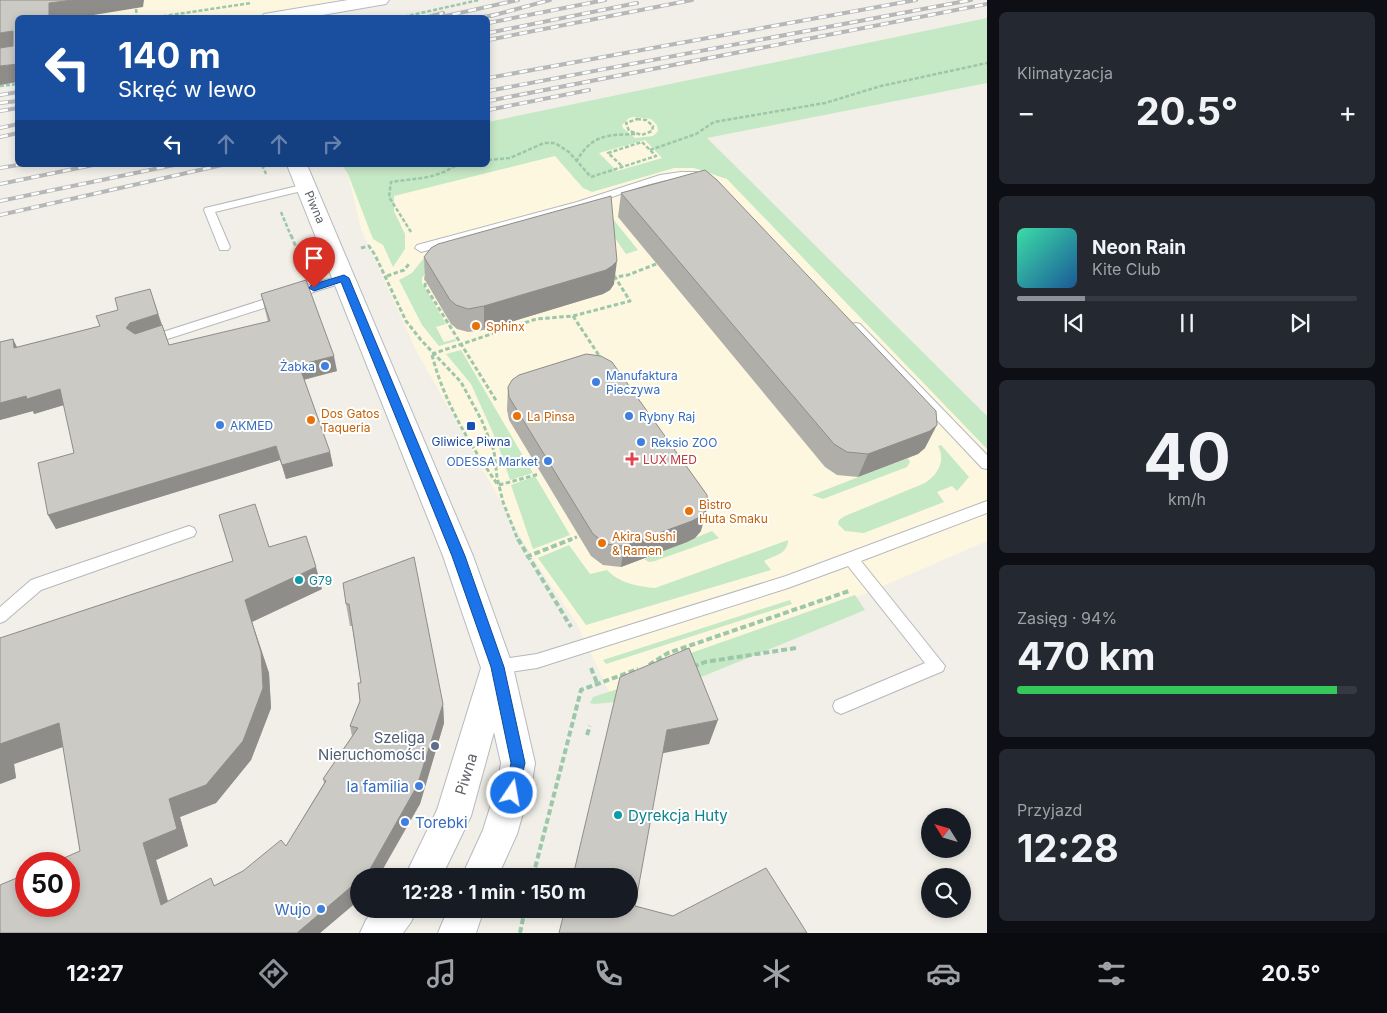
<!DOCTYPE html>
<html lang="pl">
<head>
<meta charset="utf-8">
<style>
	:root { --surface:#171b24; --page:#242831; --text:#f1f3f6; --muted:#9ea1a6; --line:#363941; --accent:#8c9099 }
	body { margin:0; font-family:Inter,sans-serif; background:var(--page); color:var(--text); height:100vh; display:flex; flex-direction:column; font-size:19px; white-space:nowrap }
	* { box-sizing:border-box; margin:0 }
	p { font-size:16px; color:var(--muted) }
	.icon { flex:none; width:28px; height:28px; fill:none; stroke:currentColor; stroke-width:2; stroke-linecap:round; stroke-linejoin:round }
	.map { position:relative; flex:1; overflow:hidden }
	.details { display:flex; flex-direction:column; gap:12px; padding:12px; background:#0d0f14; width:400px }
	.details>* { flex:none }
	.guide { position:absolute; left:15px; top:15px; width:475px; height:152px; border-radius:8px; box-shadow:0 2px 8px #0003; background:#1a4fa0; color:#fff; overflow:hidden }
	.needle { width:32px; rotate:307deg }
	.controls { position:absolute; left:921px; top:808px; display:grid; gap:10px }
	.controls a { display:grid; place-items:center; width:50px; height:50px; border-radius:50%; background:var(--surface); box-shadow:0 2px 8px #0003; font-size:25px }
	.speed { position:absolute; left:15px; top:852px; display:flex; gap:10px; font-size:25px; font-weight:700; text-align:center }
	.speed>* { display:grid; place-content:center; width:65px; height:65px; border-radius:50%; background:var(--surface); box-shadow:0 2px 8px #0003; line-height:1 }
	.speed .limit { border:8px solid #d22; background:#fff; color:#111 }
	.pin { position:absolute; display:grid; place-items:center; width:42px; height:42px; color:#fff; margin:-51px -21px; border-radius:50% 50% 50% 0; rotate:-45deg; box-shadow:0 0 5px #0007 }
	.pin .icon { rotate:45deg }
	.me { position:absolute; width:55px; margin:-28px; rotate:12deg; stroke-linejoin:round; filter:drop-shadow(0 0 4px #0008) }
	.turn { display:flex; align-items:center; gap:18px; height:105px; padding:0 20px; font-size:22px }
	.turn .icon { width:65px; height:65px; stroke-width:2.5 }
	.turn b { display:block; font-size:35px; line-height:42px }
	.lanes { display:flex; align-items:center; height:48px; padding:0 20px; background:#0003; justify-content:center; gap:25px; direction:ltr }
	.lanes .off { opacity:.35 }
	.big { font-size:38px; font-weight:700; line-height:1.1 }
	.details .tile { flex:1; display:flex; flex-direction:column; justify-content:center; gap:8px; min-width:0; padding:0 18px; border-radius:8px; background:var(--page) }
	.details .dial { align-items:center; gap:0 }
	.dial b { font-size:65px; line-height:1 }
	.song { display:flex; align-items:center; gap:15px }
	.cover { width:60px; height:60px; border-radius:8px; background:linear-gradient(135deg,hsl(160 70% 55%),hsl(210 70% 35%)) }
	.played { height:5px; border-radius:2px; background:linear-gradient(90deg,var(--accent) 20%,var(--line) 20%) }
	.keys { display:flex; justify-content:space-around; direction:ltr }
	.heat { display:flex; justify-content:space-between; align-items:center; font-size:28px; direction:ltr }
	.charge { height:8px; border-radius:4px; background:linear-gradient(90deg,#34c759 94%,var(--line) 0) }
	.trip { position:absolute; left:350px; top:868px; width:288px; height:50px; border-radius:25px; background:var(--surface); box-shadow:0 2px 8px #0003; font-weight:700; line-height:50px; text-align:center }
	.tabs { display:flex; height:80px; justify-content:space-around; align-items:center; background:#090b0e; color:var(--muted) }
	.tabs .icon { width:35px; height:35px }
	.tabs .current { color:var(--accent) }
	.tabs b { font-size:22px; color:var(--text) }
	main { display:flex; flex:1; min-height:0 }
	.map>svg:first-child { display:block }
	.commercial { fill:#fef7e0 }
	.green { fill:#c5e8c5; fill-rule:evenodd }
	.lines { fill:none; stroke-linecap:round; stroke-linejoin:round }
	.lane-casing { stroke:#b5b8bc; stroke-width:2 }
	.secondary-casing { stroke:#b6babf; stroke-width:2 }
	.path-far2 { stroke:#9cc7a9; stroke-width:2.5; stroke-dasharray:4 2; stroke-linecap:butt }
	.path-far1 { stroke:#9cc7a9; stroke-width:3; stroke-dasharray:4.5 2.5; stroke-linecap:butt }
	.path { stroke:#9cc7a9; stroke-width:4; stroke-dasharray:6 3; stroke-linecap:butt }
	.lane { fill:#fff; fill-rule:evenodd }
	.secondary { fill:#fff; fill-rule:evenodd }
	.rail-casing { stroke:#b6b7b8; stroke-width:4 }
	.rail { stroke:#fff; stroke-width:2.5; stroke-dasharray:8; stroke-linecap:butt }
	.wall { fill:#afaea9 }
	.shaded-wall { fill:#8f8d8a }
	.building { fill:#cccac5; stroke:#8f8d8a }
	.route { fill:#1a73e8; stroke:#114b97 }
	.food-dot { fill:#e8710a; stroke:#fff; stroke-width:2 }
	.shop-dot { fill:#3f7fe0; stroke:#fff; stroke-width:2 }
	.transit-dot { fill:#1a4fb4; stroke:#fff; stroke-width:2 }
	.health-dot { fill:#e0444e; stroke:#fff; stroke-width:2 }
	.culture-dot { fill:#0f9aa8; stroke:#fff; stroke-width:2 }
	.service-dot { fill:#5c6f8a; stroke:#fff; stroke-width:2 }
	.labels { text-anchor:middle; dominant-baseline:central; stroke-width:4; stroke-linejoin:round; paint-order:stroke }
	.street-label { font-size:12px; fill:#5f6368; stroke:#fff }
	.food-label { font-size:12px; fill:#c56008; stroke:#fff; text-anchor:start }
	.shop-label { font-size:12px; fill:#366cbe; stroke:#fff; text-anchor:start }
	.transit-label { font-size:12px; fill:#164399; stroke:#fff }
	.health-label { font-size:12px; fill:#be3a42; stroke:#fff; text-anchor:start }
	.culture-label { font-size:12px; fill:#0d838f; stroke:#fff; text-anchor:start }
	.near-service-label { font-size:15px; fill:#4e5e75; stroke:#fff; text-anchor:end }
	.near-street-label { font-size:15px; fill:#5f6368; stroke:#fff }
	.near-shop-label { font-size:15px; fill:#366cbe; stroke:#fff; text-anchor:end }
	.near-culture-label { font-size:15px; fill:#0d838f; stroke:#fff; text-anchor:start }
</style>
</head>
<body>
<main>
<div class="map">
<svg width="987" height="933" viewBox="0 0 987 933">
	<rect width="100%" height="100%" fill="#f1efe8"/>
	<path class="commercial" d="M0 0H380L270 17 18 18Z
		M626 108 707 138 987 437V541L614 702 577 624 531 555 416 350 361 229 348 174 488 165Z"/>
	<path class="green" d="M987 18V83L707 138 987 416V449L727 179 694 168H674L592 192 583 188 555 156 394 196V211L405 234V249L393 267 383 245 373 239 348 174 342 165H488V122ZM634 117 651 119 657 125 658 131 653 136 635 138 623 128 622 125 629 118ZM645 140 662 158 617 171 599 153Z
		M613 219 638 250 626 254 606 225Z
		M428 253 429 268 422 278V283L446 324 436 327 444 342 455 339 456 341 439 346 422 325 399 280 412 273Z
		M461 350 533 473 510 480 497 442 471 384 446 354Z
		M941 445 969 477 957 491 952 486 937 492 944 502 864 533 845 531 838 524 839 520 845 516 925 483C938 474 946 461 938 446Z
		M908 458 910 462 907 467 823 499 812 495Z
		M535 476 570 535 533 549 511 485Z
		M712 531 719 538 655 561 649 562 644 559Z
		M788 540C788 554 775 555 764 561L771 570 586 625 538 558 569 545 590 574 607 570C619 583 639 587 655 588Z
		M855 595 865 610 689 682 614 702 595 704 590 703 593 697 664 674 674 659Z
		M790 600 792 604 606 664 603 660Z"/>
	<g class="lines">
		<g class="lane-casing">
			<path id="lane" d="M681 172H696L709 178 704 181C664 171 621 196 583 207 531 222 478 236 425 251L421 252 415 248 417 245 577 202 660 175Z
				M306 184 310 185 311 187 310 189 215 212 230 247 228 250H220L204 210 205 208Z
				M344 274 348 275 350 278 348 281 152 344 148 345 142 341 144 338Z
				M856 323 860 324 987 455V469L982 468 852 330 850 327 852 324Z
				M987 501V513L861 561 945 666 943 671 841 714 835 711 833 706 835 701 925 663 848 566 788 588 537 668 497 674 491 672 489 667 491 662 497 660 537 654 786 576Z
				M189 526 194 528 196 532 194 536 41 590 5 621 0 623V607L31 580Z"/>
		</g>
		<g class="secondary-casing">
			<path id="secondary" d="M348 0H389L386 4 380 5 305 18H261L264 14Z
				M287 165H307L473 556 513 667 535 763 532 782 517 834 498 876H462L483 830 498 782 501 763 494 732 471 816 442 876H405L437 810 481 668 443 556Z
				M375 909H417L411 922 403 933H360L366 920Z
				M448 909H484L476 933H438Z"/>
		</g>
		<path class="path-far2" d="M136 9 137 18
			M151 18 251 3
			M398 18 479 0
			M0 86 18 84
			M637 119 646 120 653 126 652 131 642 135 629 131 626 123Z
			M650 150 696 134 714 122 825 103 881 86 987 63
			M488 160 510 158 544 143H555L569 152 590 176
			M576 162C592 134 607 135 637 134
			M262 165 267 176
			M591 177 656 156 642 142 608 153 622 166
			M281 212 291 236
			M411 232 389 197 391 182 429 177 444 172 457 165"/>
		<path class="path-far1" d="M291 235 302 262 309 261
			M361 248 369 246 375 255 406 321 421 340 461 382 482 421 494 451 497 477 503 502 518 540
			M387 276 404 270 409 264
			M426 276 425 286 497 402
			M573 316 600 357
			M432 354 536 319 573 316 630 301 615 277 628 275 656 264
			M432 355C444 402 470 445 498 485
			M499 485 539 474
			M568 540 577 537"/>
		<path class="path" d="M518 539 571 627
			M526 557 572 539
			M649 665 668 653 849 591
			M693 667 705 662 796 648
			M591 668 597 683
			M587 735 590 726
			M533 876 581 690 638 669
			M520 933 525 909"/>
		<use href="#lane" class="lane"/>
		<use href="#secondary" class="secondary"/>
		<g class="rail-casing">
			<path id="rail" d="M491 16 550 0
				M424 18 443 13
				M437 18 518 0
				M479 18 498 14
				M488 23 605 0
				M488 33 637 3
				M488 40 692 0
				M488 78 916 0
				M488 91 971 0
				M0 95 18 92
				M488 101 987 4
				M0 103 18 101
				M488 110 589 90
				M0 111 18 108
				M0 128 18 124
				M0 137 18 133
				M0 168 18 165
				M0 184 93 165
				M0 201 174 165
				M0 215 222 165"/>
		</g>
		<use href="#rail" class="rail"/>
	</g>
	<path class="wall" d="M621 193 925 448 918 454 858 477 837 475 825 467 618 217Z
		M424 257 614 284 610 290 603 294 484 330 468 332 457 329 451 324 425 280Z
		M150 289 169 345 268 322 261 294 337 371 304 380 330 452 333 466 286 479 280 460 56 529 48 515 74 453 64 405 34 414 33 411 0 420V342L13 339 17 347 100 326 118 310Z
		M508 387 701 531 695 538 687 542 621 567 603 565 591 556 509 420 507 410Z
		M269 547 322 589 252 622 269 673 271 708 251 760 216 803 180 817 188 846 156 860 168 901 215 885 243 871 286 846 324 783 323 779 352 736 350 726 360 701 361 683 352 626H350L346 604 343 583 443 704 444 723 420 804 359 900 320 933H0L80 851 63 747 14 764 16 778 0 784V638L233 561Z"/>
	<path class="shaded-wall" d="M73 0H144L143 7 75 18H49V3Z
		M13 31 18 44 0 52V33Z
		M18 64V82L0 85V66Z
		M617 261 614 284 610 290 603 294 484 330V306Z
		M158 314 163 329 132 343 126 328 130 323Z
		M13 339 20 354 14 348Z
		M334 356 337 371 302 380 299 365Z
		M60 389 67 404 34 414 33 411 0 420V403L26 396Z
		M937 425 925 448 918 454 858 477 868 454Z
		M276 446 280 460 56 529 48 515Z
		M330 452 333 466 286 479 282 465Z
		M707 509 701 531 695 538 687 542 621 567 624 546Z
		M316 567 322 589 252 622 269 673 271 708 251 760 216 803 180 817 188 846 156 860 173 920 161 905 143 843 169 799 245 600Z
		M443 704 444 723 420 804 379 876H363Z
		M718 720 709 744 659 754 667 730Z
		M59 723 74 743 14 764 16 778 0 784V744Z
		M359 880V900L320 933H297Z"/>
	<path class="building" d="M0 0H73L49 3V18H18V64L0 66V48L13 46V31L0 33Z
		M705 170 717 180 936 411 937 425 930 431 868 454 847 452 834 444 621 193Z
		M611 196 617 261 612 266 606 270 484 306 468 309 456 305 450 300 424 257 431 248 438 244Z
		M306 280 334 356 299 365 330 452 282 465 276 446 48 515 38 463 74 453 60 389 27 399 26 396 0 403V342L13 339 14 348 100 326 96 316 118 310 115 298 150 289 158 314 130 323 126 328 135 334 162 325 169 345 270 321 261 294Z
		M586 354 601 356 612 362 707 495 708 504 707 509 701 516 692 521 624 546 606 544 593 534 509 397 508 387 512 380 519 375Z
		M255 504 269 547 306 536 316 567 245 600 261 652 263 688 243 741 206 785 169 799 177 829 143 843 161 905 211 878 214 886 243 871 281 840 286 846 326 781 323 779 358 728 350 726 360 701 358 683H361L349 604H346L343 583 414 557 443 704 417 786 369 871 363 876H359V880L297 933H0V885L26 874V906H69V864H50L80 851 59 723 0 744V638L233 561 219 515Z
		M689 648 718 720 667 730 635 906 673 916 766 868 807 933H559L565 909H629V876H573L620 677Z"/>
	<path class="route" d="M344 275 349 278 465 556 504 667 525 763 517 798 512 800 507 798 505 793 511 763 491 667 452 556 341 282 314 291 309 288 311 285Z"/>
	<g class="food-dot">
		<circle cx="476" cy="326" r="5"/>
		<circle cx="517" cy="416" r="5"/>
		<circle cx="311" cy="420" r="5"/>
		<circle cx="689" cy="511" r="5"/>
		<circle cx="602" cy="543" r="5"/>
	</g>
	<g class="shop-dot">
		<circle cx="325" cy="366" r="5"/>
		<circle cx="596" cy="382" r="5"/>
		<circle cx="629" cy="416" r="5"/>
		<circle cx="220" cy="425" r="5"/>
		<circle cx="641" cy="442" r="5"/>
		<circle cx="548" cy="461" r="5"/>
		<circle cx="419" cy="786" r="5"/>
		<circle cx="405" cy="822" r="5"/>
		<circle cx="321" cy="909" r="5"/>
	</g>
	<rect class="transit-dot" x="466" y="421" width="10" height="10" rx="2.5"/>
	<path class="health-dot" d="M629.5 451.5h5v5h5v5h-5v5h-5v-5h-5v-5h5z"/>
	<g class="culture-dot">
		<circle cx="299" cy="580" r="5"/>
		<circle cx="618" cy="815" r="5"/>
	</g>
	<circle class="service-dot" cx="435" cy="746" r="5"/>
	<g class="labels">
		<g class="street-label">
			<text transform="translate(315 207) rotate(67)">Piwna</text>
		</g>
		<g class="food-label">
			<text x="486" y="326">Sphinx</text>
			<text x="321" y="413">Dos Gatos<tspan x="321" dy="14">Taqueria</tspan></text>
			<text x="527" y="416">La Pinsa</text>
			<text x="699" y="504">Bistro<tspan x="699" dy="14">Huta Smaku</tspan></text>
			<text x="612" y="536">Akira Sushi<tspan x="612" dy="14">&amp; Ramen</tspan></text>
		</g>
		<g class="shop-label">
			<text x="315" y="366" text-anchor="end">Żabka</text>
			<text x="606" y="375">Manufaktura<tspan x="606" dy="14">Pieczywa</tspan></text>
			<text x="639" y="416">Rybny Raj</text>
			<text x="230" y="425">AKMED</text>
			<text x="651" y="442">Reksio ZOO</text>
			<text x="538" y="461" text-anchor="end">ODESSA Market</text>
		</g>
		<g class="transit-label">
			<text x="471" y="441">Gliwice Piwna</text>
		</g>
		<g class="health-label">
			<text x="643" y="459">LUX MED</text>
		</g>
		<g class="culture-label">
			<text x="309" y="580">G79</text>
		</g>
		<g class="near-service-label">
			<text x="425" y="737">Szeliga<tspan x="425" dy="17">Nieruchomości</tspan></text>
		</g>
		<g class="near-street-label">
			<text transform="translate(466 774) rotate(-73)">Piwna</text>
		</g>
		<g class="near-shop-label">
			<text x="409" y="786">la familia</text>
			<text x="415" y="822" text-anchor="start">Torebki</text>
			<text x="311" y="909">Wujo</text>
		</g>
		<g class="near-culture-label">
			<text x="628" y="815">Dyrekcja Huty</text>
		</g>
	</g>
</svg>
<div class="controls">
<a><svg class="needle" viewBox="-14 -14 28 28"><path d="M0-13l5 13h-10z" fill="#e53935"/><path d="M0 13l5-13h-10z" fill="#9ea1a6"/></svg></a>
<a><svg class="icon" aria-label="search" viewBox="0 0 24 24"><circle cx="10" cy="10" r="6"/><path d="M15 15l6 6"/></svg></a>
</div>
<div class="speed"><div class="limit">50</div></div>
<div class="pin" style="left:314px;top:288px;background:#d93025"><svg class="icon" aria-label="arrive" viewBox="0 0 24 24"><path d="M6 21V4h12l-3 4 3 4H6"/></svg></div>
<svg class="me" style="left:512px;top:793px" viewBox="-20 -20 40 40"><circle r="17" fill="#1a73e8" stroke="#fff" stroke-width="3"/><path d="M0-11L8 9 0 5-8 9z" fill="#fff"/></svg>
<div class="trip">12:28 · 1 min · 150 m</div>
<div class="guide">
<div class="turn"><svg class="icon" aria-label="left" viewBox="0 0 24 24"><path d="M17 20v-9H6M10 6l-5 5 5 5"/></svg><div><b>140 m</b>Skręć w lewo</div></div>
<div class="lanes"><svg class="icon" aria-label="left" viewBox="0 0 24 24"><path d="M17 20v-9H6M10 6l-5 5 5 5"/></svg><svg class="icon off" aria-label="ahead" viewBox="0 0 24 24"><path d="M12 20V5M6 11l6-6 6 6"/></svg><svg class="icon off" aria-label="ahead" viewBox="0 0 24 24"><path d="M12 20V5M6 11l6-6 6 6"/></svg><svg class="icon off" aria-label="right" viewBox="0 0 24 24"><path d="M7 20v-9h11M14 6l5 5-5 5"/></svg></div>
</div>
</div>
<section class="details">
<div class="tile"><p>Klimatyzacja</p>
<div class="heat"><a>−</a><b class="big">20.5°</b><a>+</a></div>
</div>
<div class="tile">
<div class="song"><i class="cover"></i><div><b>Neon Rain</b><p>Kite Club</p></div></div>
<div class="played"></div>
<div class="keys"><svg class="icon" aria-label="previous" viewBox="0 0 24 24"><path d="M18 5L8 12l10 7zM5 5v14"/></svg><svg class="icon" aria-label="pause" viewBox="0 0 24 24"><path d="M8 5v14M16 5v14"/></svg><svg class="icon" aria-label="next" viewBox="0 0 24 24"><path d="M6 5l10 7-10 7zM19 5v14"/></svg></div>
</div>
<div class="tile dial"><b>40</b><p>km/h</p></div>
<div class="tile"><p>Zasięg · 94%</p><b class="big">470 km</b><div class="charge"></div></div>
<div class="tile"><p>Przyjazd</p><b class="big">12:28</b></div>
</section>
</main>
<nav class="tabs">
<b>12:27</b>
<svg class="icon current" aria-label="directions" viewBox="0 0 24 24"><path d="M12 3l9 9-9 9-9-9zM9 14v-3h6M13 9l2 2-2 2"/></svg>
<svg class="icon" aria-label="music" viewBox="0 0 24 24"><path d="M9 18V5l10-2v13"/><circle cx="6" cy="18" r="3"/><circle cx="16" cy="16" r="3"/></svg>
<svg class="icon" aria-label="phone" viewBox="0 0 24 24"><path d="M5 4h4l2 5-3 2q2 4 5 5l2-3 5 2v4C11 20 4 13 5 4z"/></svg>
<svg class="icon" aria-label="climate" viewBox="0 0 24 24"><path d="M12 3v18M4 7l16 10M4 17L20 7"/></svg>
<svg class="icon" aria-label="car" viewBox="0 0 24 24"><path d="M5 17H2v-5l4-1 3-4h7l3 4 3 1v5h-3M9 17h6M6 11h13"/><circle cx="7" cy="17" r="2"/><circle cx="17" cy="17" r="2"/></svg>
<svg class="icon" aria-label="filters" viewBox="0 0 24 24"><path d="M4 7h16M4 17h16"/><circle cx="9" cy="7" r="2"/><circle cx="15" cy="17" r="2"/></svg>
<b>20.5°</b>
</nav>
</body>
</html>
